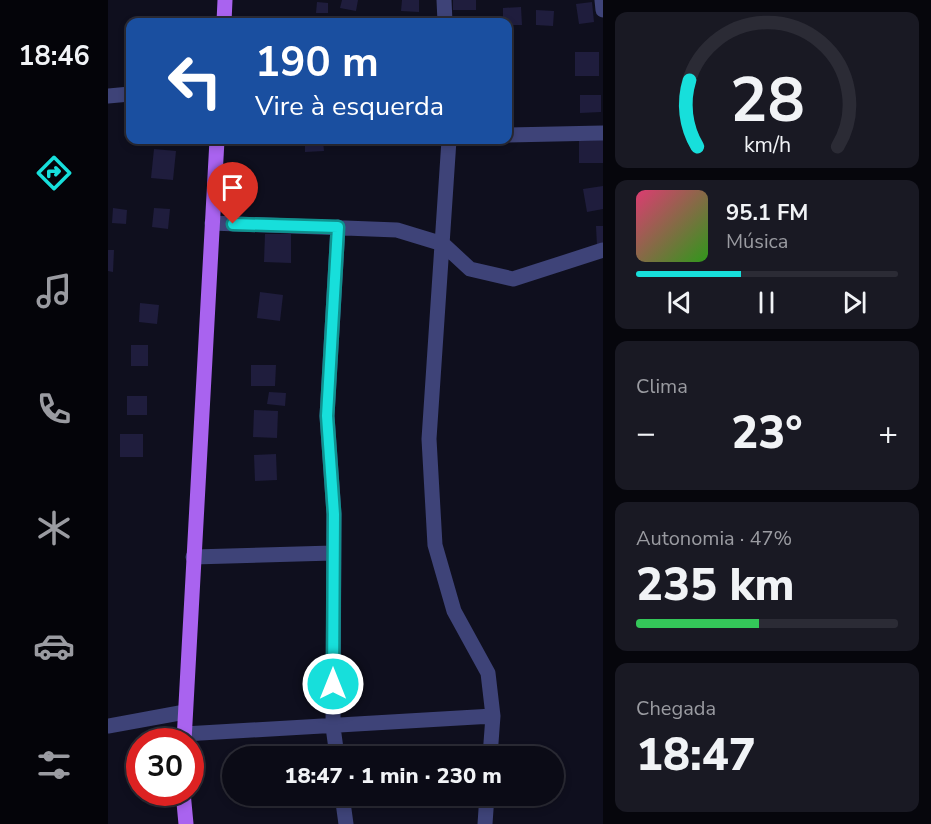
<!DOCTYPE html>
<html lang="pt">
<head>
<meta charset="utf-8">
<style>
	:root { --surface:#0b0b16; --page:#191923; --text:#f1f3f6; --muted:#9a9ba1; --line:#2b2b35; --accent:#17dfdb }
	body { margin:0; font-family:"Nunito Sans",sans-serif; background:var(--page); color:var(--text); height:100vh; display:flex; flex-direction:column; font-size:22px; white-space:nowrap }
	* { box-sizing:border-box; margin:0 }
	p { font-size:20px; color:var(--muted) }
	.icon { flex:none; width:33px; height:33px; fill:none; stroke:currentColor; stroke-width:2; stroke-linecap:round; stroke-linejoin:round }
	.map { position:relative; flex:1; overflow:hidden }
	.details { display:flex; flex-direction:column; gap:12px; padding:12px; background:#06060c; width:328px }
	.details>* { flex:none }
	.banner { position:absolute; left:18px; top:18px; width:386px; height:126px; border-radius:12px; box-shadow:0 3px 9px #0003,0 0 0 2px var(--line); background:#1a4fa0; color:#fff; overflow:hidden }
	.speed { position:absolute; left:18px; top:728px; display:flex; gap:12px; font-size:30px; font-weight:700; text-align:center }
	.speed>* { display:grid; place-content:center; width:78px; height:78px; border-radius:50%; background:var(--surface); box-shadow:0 3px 9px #0003,0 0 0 2px var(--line); line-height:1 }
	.speed .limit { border:9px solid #d22; background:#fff; color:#111 }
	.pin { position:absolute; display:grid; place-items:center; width:51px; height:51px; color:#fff; margin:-62px -26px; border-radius:50% 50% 50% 0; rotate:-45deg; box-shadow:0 0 6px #0007 }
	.pin .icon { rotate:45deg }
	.me { position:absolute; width:66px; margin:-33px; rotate:0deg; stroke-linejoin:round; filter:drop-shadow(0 0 4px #0008) }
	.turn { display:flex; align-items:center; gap:21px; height:126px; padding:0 30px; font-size:27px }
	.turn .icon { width:78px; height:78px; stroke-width:2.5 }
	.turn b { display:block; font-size:42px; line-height:51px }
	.big { font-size:45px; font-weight:800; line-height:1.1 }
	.details .card { flex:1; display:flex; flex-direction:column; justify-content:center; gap:9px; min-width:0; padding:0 21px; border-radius:12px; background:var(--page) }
	.details .dial { align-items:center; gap:0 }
	.dial svg { height:156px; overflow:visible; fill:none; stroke:var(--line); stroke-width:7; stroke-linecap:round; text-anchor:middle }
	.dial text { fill:var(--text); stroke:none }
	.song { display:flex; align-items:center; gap:18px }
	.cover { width:72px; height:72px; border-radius:9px; background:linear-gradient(135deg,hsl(340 70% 55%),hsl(110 70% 35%)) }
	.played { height:6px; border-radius:3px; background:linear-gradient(90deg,var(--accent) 40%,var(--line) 40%) }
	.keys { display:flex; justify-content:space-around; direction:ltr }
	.heat { display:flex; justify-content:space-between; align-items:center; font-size:33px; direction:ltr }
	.charge { height:9px; border-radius:4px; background:linear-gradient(90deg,#34c759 47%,var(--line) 0) }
	.trip { position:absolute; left:114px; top:746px; width:342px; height:60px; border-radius:30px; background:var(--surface); box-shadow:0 3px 9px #0003,0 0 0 2px var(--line); font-weight:800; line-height:60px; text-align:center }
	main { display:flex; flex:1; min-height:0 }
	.dock { display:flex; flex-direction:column; width:108px; justify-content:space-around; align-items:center; background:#040409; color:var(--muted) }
	.dock .icon { width:42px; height:42px }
	.dock .on { color:var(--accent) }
	.dock b { font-size:27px; color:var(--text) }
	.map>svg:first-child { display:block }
	.building { fill:#1f1d3d }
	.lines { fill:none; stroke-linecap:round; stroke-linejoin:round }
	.minor { stroke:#3e4378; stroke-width:15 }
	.major { stroke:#a963ef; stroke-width:15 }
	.route-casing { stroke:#0f918e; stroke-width:15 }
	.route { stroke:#17dfdb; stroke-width:10 }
</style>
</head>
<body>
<main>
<nav class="dock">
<b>18:46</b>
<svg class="icon on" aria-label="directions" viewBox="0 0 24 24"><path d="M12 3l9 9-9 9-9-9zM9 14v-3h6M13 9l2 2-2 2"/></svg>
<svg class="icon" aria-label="music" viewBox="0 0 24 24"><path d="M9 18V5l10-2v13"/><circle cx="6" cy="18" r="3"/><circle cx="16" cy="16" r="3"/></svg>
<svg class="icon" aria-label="phone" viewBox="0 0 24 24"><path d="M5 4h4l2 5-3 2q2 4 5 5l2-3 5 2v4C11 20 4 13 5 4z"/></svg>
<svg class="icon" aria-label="climate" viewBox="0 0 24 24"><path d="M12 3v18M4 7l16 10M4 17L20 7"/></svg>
<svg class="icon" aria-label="car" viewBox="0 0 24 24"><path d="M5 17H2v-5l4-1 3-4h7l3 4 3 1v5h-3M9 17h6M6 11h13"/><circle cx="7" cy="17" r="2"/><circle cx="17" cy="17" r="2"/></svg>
<svg class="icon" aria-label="filters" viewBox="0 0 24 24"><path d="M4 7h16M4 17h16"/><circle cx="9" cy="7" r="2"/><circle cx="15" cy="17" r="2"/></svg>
</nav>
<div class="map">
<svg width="495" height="824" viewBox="0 0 495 824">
	<rect width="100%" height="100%" fill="#0f0f1e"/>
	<path class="building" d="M234 0H250L248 11 232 8Z
		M294 0H311V12L293 11Z
		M345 0H368V10H345Z
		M209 2 220 3V13H208Z
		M484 2 486 22 471 24 468 4Z
		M413 7 414 25H399V22H395V8Z
		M428 10 446 11 445 26 428 25Z
		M467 52H491V76H467Z
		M472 95H493V112L472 113Z
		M495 140V163H471V141Z
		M215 141 216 151 197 152V143Z
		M46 149 68 151 65 180 43 178Z
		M495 186V209L479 212 475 189Z
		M5 208 19 210 18 224 4 223Z
		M46 208 62 209 60 229 44 227Z
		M488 226H495V245L489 246Z
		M157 234H183V263L156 262Z
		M0 250H6L5 272 0 271Z
		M152 292 175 295 172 321 149 318Z
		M32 303 51 305 49 324 31 322Z
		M23 345H40V366H23Z
		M143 365H168L167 386H143Z
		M161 392 178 393 177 406 159 404Z
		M19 396H39V415H19Z
		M146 410 170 411 169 438 145 437Z
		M12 434H35V457H12Z
		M168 454 169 480 147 481 146 455Z"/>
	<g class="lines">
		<path class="minor" d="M336 0 337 22
			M494 0 495 10
			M0 96 22 94
			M399 135 495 133
			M104 223 289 230 335 244 362 269 405 279 495 250
			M85 557 225 553
			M0 726 77 712
			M76 734 385 716 380 673 346 611 327 545 321 439 341 140
			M229 756 225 727 226 514 219 416 230 227
			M382 756 385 716
			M234 795 238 824
			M377 824 379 795"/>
		<path class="major" d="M116 22 117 0
			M76 741 109 140
			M75 792 78 824"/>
	</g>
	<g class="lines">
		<g class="route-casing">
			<path id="route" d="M125 224 230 227 219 416 226 514 225 684"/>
		</g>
		<use href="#route" class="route"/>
	</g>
</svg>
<div class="speed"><div class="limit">30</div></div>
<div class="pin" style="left:125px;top:224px;background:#d93025"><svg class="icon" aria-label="arrive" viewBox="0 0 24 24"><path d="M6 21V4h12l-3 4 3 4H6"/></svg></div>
<svg class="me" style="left:225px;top:684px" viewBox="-20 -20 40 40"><circle r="17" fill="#17dfdb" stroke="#fff" stroke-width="3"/><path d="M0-11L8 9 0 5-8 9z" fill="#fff"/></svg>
<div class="trip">18:47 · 1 min · 230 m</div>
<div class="banner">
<div class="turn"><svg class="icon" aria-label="left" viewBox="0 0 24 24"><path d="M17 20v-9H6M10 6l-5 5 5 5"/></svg><div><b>190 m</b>Vire à esquerda</div></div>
</div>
</div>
<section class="details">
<div class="card dial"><svg viewBox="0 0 100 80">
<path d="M14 69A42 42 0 1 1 86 69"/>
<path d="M14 69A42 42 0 0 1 10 35" stroke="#17dfdb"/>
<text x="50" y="56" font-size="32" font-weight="700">28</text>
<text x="50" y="72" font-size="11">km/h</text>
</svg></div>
<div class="card">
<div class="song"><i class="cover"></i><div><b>95.1 FM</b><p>Música</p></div></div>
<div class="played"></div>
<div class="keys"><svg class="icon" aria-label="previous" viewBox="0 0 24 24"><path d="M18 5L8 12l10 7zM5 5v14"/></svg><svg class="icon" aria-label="pause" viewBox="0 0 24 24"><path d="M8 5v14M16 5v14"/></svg><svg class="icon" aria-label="next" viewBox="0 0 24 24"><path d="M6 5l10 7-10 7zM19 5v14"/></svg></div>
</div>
<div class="card"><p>Clima</p>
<div class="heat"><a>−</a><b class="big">23°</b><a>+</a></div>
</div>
<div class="card"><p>Autonomia · 47%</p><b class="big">235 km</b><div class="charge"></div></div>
<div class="card"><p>Chegada</p><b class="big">18:47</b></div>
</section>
</main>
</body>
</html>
